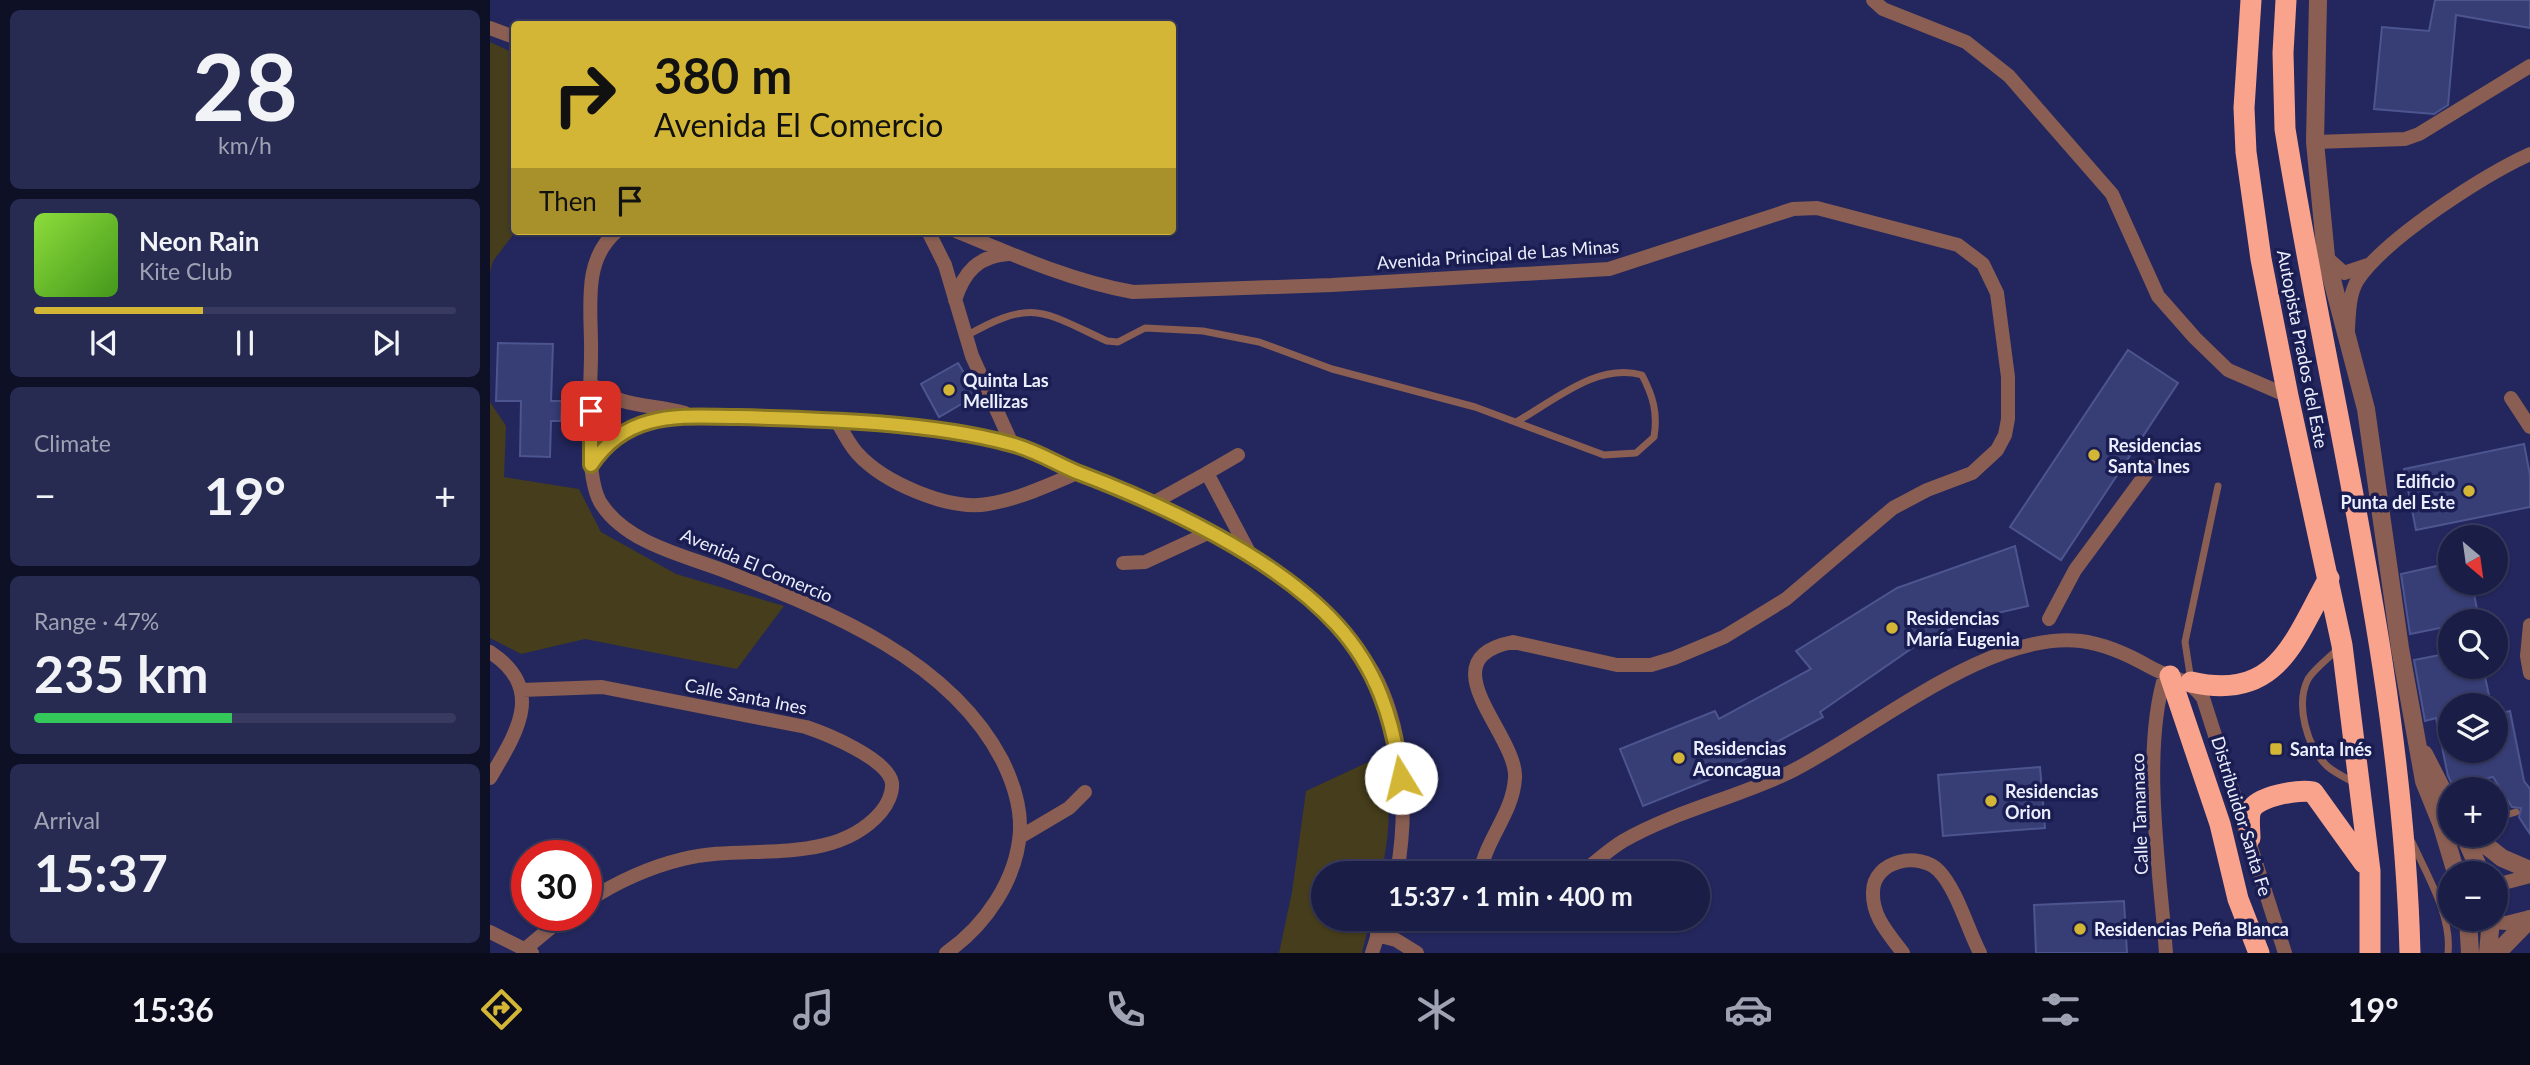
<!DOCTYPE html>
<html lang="en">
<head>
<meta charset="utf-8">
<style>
	:root { --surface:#1a1d46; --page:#272a51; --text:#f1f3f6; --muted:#9fa2b3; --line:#383b5f; --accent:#d3b635 }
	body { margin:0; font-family:Lato,sans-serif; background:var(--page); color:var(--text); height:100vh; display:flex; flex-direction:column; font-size:26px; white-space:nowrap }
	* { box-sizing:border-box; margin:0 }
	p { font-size:23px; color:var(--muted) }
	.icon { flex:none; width:38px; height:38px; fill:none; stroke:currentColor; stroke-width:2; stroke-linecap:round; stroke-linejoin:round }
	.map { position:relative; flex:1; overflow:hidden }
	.details { display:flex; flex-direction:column; gap:10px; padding:10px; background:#0e1026; width:490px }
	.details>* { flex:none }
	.hud { position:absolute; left:21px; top:21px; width:665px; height:214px; border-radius:7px; box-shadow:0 2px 5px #0004,0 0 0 2px var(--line); background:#d3b635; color:#111; overflow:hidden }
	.needle { width:46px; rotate:151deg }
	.controls { position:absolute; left:1948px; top:525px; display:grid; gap:14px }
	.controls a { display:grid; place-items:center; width:70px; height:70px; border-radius:50%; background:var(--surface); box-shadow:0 2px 5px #0004,0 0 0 2px var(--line); font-size:35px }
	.speed { position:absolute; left:21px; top:840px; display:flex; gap:14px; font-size:35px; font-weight:700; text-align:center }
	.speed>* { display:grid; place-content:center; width:91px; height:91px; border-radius:50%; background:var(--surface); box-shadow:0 2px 5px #0004,0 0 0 2px var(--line); line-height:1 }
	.speed .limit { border:10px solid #d22; background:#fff; color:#111 }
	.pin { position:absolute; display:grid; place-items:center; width:60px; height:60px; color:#fff; margin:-30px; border-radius:14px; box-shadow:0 4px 10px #0006 }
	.me { position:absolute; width:77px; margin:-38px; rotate:351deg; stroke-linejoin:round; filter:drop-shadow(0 0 5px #0008) }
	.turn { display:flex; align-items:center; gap:24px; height:147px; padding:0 28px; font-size:32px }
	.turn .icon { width:91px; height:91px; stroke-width:2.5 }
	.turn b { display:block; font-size:49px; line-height:60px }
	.then { display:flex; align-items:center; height:66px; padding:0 28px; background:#0003; gap:14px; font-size:26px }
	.big { font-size:52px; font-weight:700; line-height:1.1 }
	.details .card { flex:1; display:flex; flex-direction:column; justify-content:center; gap:10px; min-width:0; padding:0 24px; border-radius:10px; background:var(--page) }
	.details .dial { align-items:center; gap:0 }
	.dial b { font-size:91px; line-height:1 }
	.song { display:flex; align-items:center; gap:21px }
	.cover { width:84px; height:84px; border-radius:10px; background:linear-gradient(135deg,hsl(90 70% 55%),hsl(100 70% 35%)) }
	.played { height:7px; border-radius:4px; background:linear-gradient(90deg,var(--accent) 40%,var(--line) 40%) }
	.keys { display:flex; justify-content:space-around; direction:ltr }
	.heat { display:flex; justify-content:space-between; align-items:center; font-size:38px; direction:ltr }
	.charge { height:10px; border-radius:5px; background:linear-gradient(90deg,#34c759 47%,var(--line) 0) }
	.trip { position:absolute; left:821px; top:861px; width:399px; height:70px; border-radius:35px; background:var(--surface); box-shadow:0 2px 5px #0004,0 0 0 2px var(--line); font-weight:700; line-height:70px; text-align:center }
	.menu { display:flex; height:112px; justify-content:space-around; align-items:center; background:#0a0c1c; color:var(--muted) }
	.menu .icon { width:49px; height:49px }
	.menu .current { color:var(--accent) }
	.menu b { font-size:32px; color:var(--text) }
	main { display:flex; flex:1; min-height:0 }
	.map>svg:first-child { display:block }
	.green { fill:#453d1b }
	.building { fill:#373e76; stroke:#4c558f; stroke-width:2 }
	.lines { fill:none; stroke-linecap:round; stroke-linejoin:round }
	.service { stroke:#8a5e52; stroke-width:7 }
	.minor { stroke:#8a5e52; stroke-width:14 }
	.tertiary { stroke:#8a5e52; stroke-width:18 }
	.motorway { stroke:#faa38c; stroke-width:21 }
	.route-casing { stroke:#897622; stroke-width:18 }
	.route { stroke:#d3b635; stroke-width:12 }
	.poi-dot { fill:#d3b635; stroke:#1a1d51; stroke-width:2.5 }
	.labels { text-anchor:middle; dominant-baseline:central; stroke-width:7; stroke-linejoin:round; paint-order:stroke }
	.street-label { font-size:18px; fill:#ebeefc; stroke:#1a1d51 }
	.poi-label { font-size:18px; font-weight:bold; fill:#ebeefc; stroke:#1a1d51; text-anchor:start }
</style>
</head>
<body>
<main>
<section class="details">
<div class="card dial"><b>28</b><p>km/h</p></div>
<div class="card">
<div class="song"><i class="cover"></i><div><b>Neon Rain</b><p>Kite Club</p></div></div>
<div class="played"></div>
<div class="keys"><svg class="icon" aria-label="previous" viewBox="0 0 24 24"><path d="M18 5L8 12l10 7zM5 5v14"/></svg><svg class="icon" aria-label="pause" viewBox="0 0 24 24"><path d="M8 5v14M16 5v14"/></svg><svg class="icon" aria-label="next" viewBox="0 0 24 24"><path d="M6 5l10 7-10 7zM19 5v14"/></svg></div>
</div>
<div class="card"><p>Climate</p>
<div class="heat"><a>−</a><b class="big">19°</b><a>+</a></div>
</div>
<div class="card"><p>Range · 47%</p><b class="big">235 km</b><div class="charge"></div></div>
<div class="card"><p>Arrival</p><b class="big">15:37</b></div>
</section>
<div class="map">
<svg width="2040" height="953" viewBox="0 0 2040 953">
	<rect width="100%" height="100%" fill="#23275d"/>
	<path class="green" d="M0 42 24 53 26 231 3 261 0 272Z
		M0 402 16 426 14 477 89 489 111 532 186 574 294 606 247 669 95 639 31 654 0 638Z
		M889 757C903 794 900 836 891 873H833V919H880L872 953H789L802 892 816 791Z"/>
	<path class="building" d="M1945 0H2040V28L1966 15 1958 105 1944 114 1884 109 1892 27 1939 31Z
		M8 343 63 344 61 401H72L71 421H61L60 457 30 456 31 401H6Z
		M1638 350 1688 383 1571 560 1520 527Z
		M468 363 487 395 449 417 431 384Z
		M2034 444 2040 475V507L1926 530 1914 469Z
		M1525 546 1538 606 1490 617 1434 640 1330 712 1333 717 1246 764 1248 768 1153 806 1130 749 1225 711 1229 719 1321 669 1306 651 1407 588Z
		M1960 563V583H1982L1989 620 1960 621V626L1920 634 1911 574Z
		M1960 653V667H1993L2001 705H1960V751H2006V714L2020 711 2034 781 2040 789V834L2029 817 2031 808 2022 807 2003 777 1963 786 1958 776 1946 718 1935 721 1924 660Z
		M1550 767 1555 828 1453 836 1448 775Z
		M1634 901 1637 953H1546L1544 905Z"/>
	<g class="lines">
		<path class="service" d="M476 336C543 298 552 311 617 341L628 342 655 328 713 331 769 342 842 369 985 407 1114 455 1146 453 1164 437C1168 413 1163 396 1152 375 1107 362 1064 401 1026 422
			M1849 648C1840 657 1825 668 1818 679 1805 705 1817 747 1837 766 1845 773 1856 778 1865 783
			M1701 681 1695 642 1728 486
			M2006 818 2026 812
			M1922 842C1937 875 1962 916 1958 953"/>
		<path class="minor" d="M1383 0 1393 9 1476 42 1519 76 1622 194 1668 296 1705 338 1738 370 1798 396
			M0 28 24 37
			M1825 142 1915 139 1929 134 2040 66
			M127 231C91 261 102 310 101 354 101 389 93 479 112 505 139 545 198 556 240 573 341 612 460 660 512 760 523 782 531 806 530 831 527 880 495 926 456 953
			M438 231 455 265 482 356 522 444
			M466 231C523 255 582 281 643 292L842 285 1119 269 1303 209 1327 208 1468 245 1493 264 1507 293 1518 377V419L1515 435 1507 450 1482 473 1437 490 1403 508 1296 599 1234 637 1184 658 1161 665H1127L1023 642C935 659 1028 735 1025 778 1023 813 996 839 990 873
			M1836 257 1854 273 1878 265
			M465 300C474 272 488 256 518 254
			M1858 329C1859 313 1859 295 1867 281 1894 239 1994 175 2040 154
			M101 384C132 409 159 403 195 413
			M2021 398 2040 427
			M347 421C353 432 359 444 367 453 393 482 458 511 498 504 529 499 559 485 589 472
			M101 465C139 407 207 416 268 418 323 419 377 423 431 429 461 433 493 435 522 444 544 450 565 463 587 471 689 513 826 572 883 672 915 729 918 811 907 873
			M717 473 748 455
			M663 503 717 473 761 556
			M633 563 655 562 718 533
			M1559 619 1585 570 1661 467
			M2040 625 2037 656 2040 673
			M0 652C56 689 27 732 0 778
			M1675 675C1651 754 1670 870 1676 953
			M32 690 112 687 316 727C337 734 398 759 402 783 403 793 397 805 391 812 343 868 256 843 193 859 160 867 125 883 96 902
			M530 837 579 808 595 792
			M1091 873C1105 863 1118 850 1133 841 1185 811 1246 798 1300 772 1380 732 1499 630 1591 641 1615 644 1639 655 1660 667 1683 680 1696 676 1713 698L1795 953
			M2006 885 2040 876
			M1978 920 2016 923 2040 917
			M0 932 42 953
			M887 935 906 940 927 953
			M34 950 76 915
			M882 953 893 919
			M1413 953C1399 934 1382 917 1383 892 1383 860 1430 851 1449 871 1467 890 1478 930 1490 953"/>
		<path class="tertiary" d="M1828 0 1825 142 1836 257 1876 409 1910 648 1934 781 1951 823 1966 873
			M1934 754 1960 805
			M1974 835 1991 873
			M1983 835 2012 858 2040 870
			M1978 919 1980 953
			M1998 953 2001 919
			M2007 953 2040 919"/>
		<path class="motorway" d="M1761 0 1754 108 1756 152 1771 259 1798 396 1852 645 1880 871V953
			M1796 0 1793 53 1795 129C1839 403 1913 674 1920 953
			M1680 676 1730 824 1748 899 1769 953
			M1701 682C1788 702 1804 640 1839 578
			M1760 838C1760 830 1758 817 1761 810 1767 796 1810 789 1823 792L1874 863"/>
	</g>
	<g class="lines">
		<g class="route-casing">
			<path id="route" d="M101 411V465C115 444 133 429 159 422 188 414 218 417 248 417 330 419 442 422 521 444 545 450 567 464 589 473 674 505 786 558 847 625 887 669 903 719 911 778"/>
		</g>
		<use href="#route" class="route"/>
	</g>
	<g class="poi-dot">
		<circle cx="459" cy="390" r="7"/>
		<circle cx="1604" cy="455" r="7"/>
		<circle cx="1979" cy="491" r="7"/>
		<circle cx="1402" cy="628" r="7"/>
		<rect x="1779" y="742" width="14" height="14" rx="3.5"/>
		<circle cx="1189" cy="758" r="7"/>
		<circle cx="1501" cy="801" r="7"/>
		<circle cx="1590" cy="929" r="7"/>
	</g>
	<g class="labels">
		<g class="street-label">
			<text transform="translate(1008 254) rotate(-4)">Avenida Principal de Las Minas</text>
			<text transform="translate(1813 349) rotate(79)">Autopista Prados del Este</text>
			<text transform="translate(267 565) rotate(23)">Avenida El Comercio</text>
			<text transform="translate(256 696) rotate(11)">Calle Santa Ines</text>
			<text transform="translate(1649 814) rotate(-92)">Calle Tamanaco</text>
			<text transform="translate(1752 816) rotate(73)">Distribuidor Santa Fe</text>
		</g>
		<g class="poi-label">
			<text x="473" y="380">Quinta Las<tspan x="473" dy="21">Mellizas</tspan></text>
			<text x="1618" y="445">Residencias<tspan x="1618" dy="21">Santa Ines</tspan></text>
			<text x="1965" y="481" text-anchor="end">Edificio<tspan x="1965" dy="21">Punta del Este</tspan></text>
			<text x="1416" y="618">Residencias<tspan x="1416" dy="21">María Eugenia</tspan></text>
			<text x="1203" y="748">Residencias<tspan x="1203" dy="21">Aconcagua</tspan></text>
			<text x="1800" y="749">Santa Inés</text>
			<text x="1515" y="791">Residencias<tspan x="1515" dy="21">Orion</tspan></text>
			<text x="1604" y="929">Residencias Peña Blanca</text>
		</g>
	</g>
</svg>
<div class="controls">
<a><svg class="needle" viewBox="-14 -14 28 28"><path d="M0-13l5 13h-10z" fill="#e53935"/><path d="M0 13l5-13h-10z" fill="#9fa2b3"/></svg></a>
<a><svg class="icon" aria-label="search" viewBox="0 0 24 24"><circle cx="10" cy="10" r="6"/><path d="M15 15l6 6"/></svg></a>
<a><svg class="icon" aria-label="layers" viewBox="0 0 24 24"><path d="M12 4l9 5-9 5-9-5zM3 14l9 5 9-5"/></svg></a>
<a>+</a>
<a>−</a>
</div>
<div class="speed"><div class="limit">30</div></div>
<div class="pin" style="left:101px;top:411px;background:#d93025"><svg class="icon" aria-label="arrive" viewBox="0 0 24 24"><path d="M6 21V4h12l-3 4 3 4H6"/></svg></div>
<svg class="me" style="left:911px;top:778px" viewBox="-20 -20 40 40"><circle r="19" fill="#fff"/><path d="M0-13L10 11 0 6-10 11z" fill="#d3b635"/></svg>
<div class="trip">15:37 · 1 min · 400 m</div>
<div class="hud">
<div class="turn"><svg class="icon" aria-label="right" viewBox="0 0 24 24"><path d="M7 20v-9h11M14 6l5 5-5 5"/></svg><div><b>380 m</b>Avenida El Comercio</div></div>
<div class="then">Then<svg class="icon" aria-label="arrive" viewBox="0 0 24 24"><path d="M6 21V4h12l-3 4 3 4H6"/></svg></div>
</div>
</div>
</main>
<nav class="menu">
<b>15:36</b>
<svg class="icon current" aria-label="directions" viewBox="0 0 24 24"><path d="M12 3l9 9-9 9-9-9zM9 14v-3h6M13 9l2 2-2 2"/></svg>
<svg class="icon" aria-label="music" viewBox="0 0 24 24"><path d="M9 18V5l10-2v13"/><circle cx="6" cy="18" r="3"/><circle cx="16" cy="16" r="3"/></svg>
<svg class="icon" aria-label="phone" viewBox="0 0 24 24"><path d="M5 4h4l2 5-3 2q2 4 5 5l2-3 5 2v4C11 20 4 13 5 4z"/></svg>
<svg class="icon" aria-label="climate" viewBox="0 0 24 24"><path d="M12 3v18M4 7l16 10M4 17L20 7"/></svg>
<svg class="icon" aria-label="car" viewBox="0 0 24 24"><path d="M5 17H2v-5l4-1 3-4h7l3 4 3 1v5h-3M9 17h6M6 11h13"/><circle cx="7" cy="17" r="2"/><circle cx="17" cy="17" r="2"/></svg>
<svg class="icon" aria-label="filters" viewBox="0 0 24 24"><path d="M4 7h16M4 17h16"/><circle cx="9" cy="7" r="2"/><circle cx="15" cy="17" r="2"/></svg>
<b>19°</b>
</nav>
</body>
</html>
